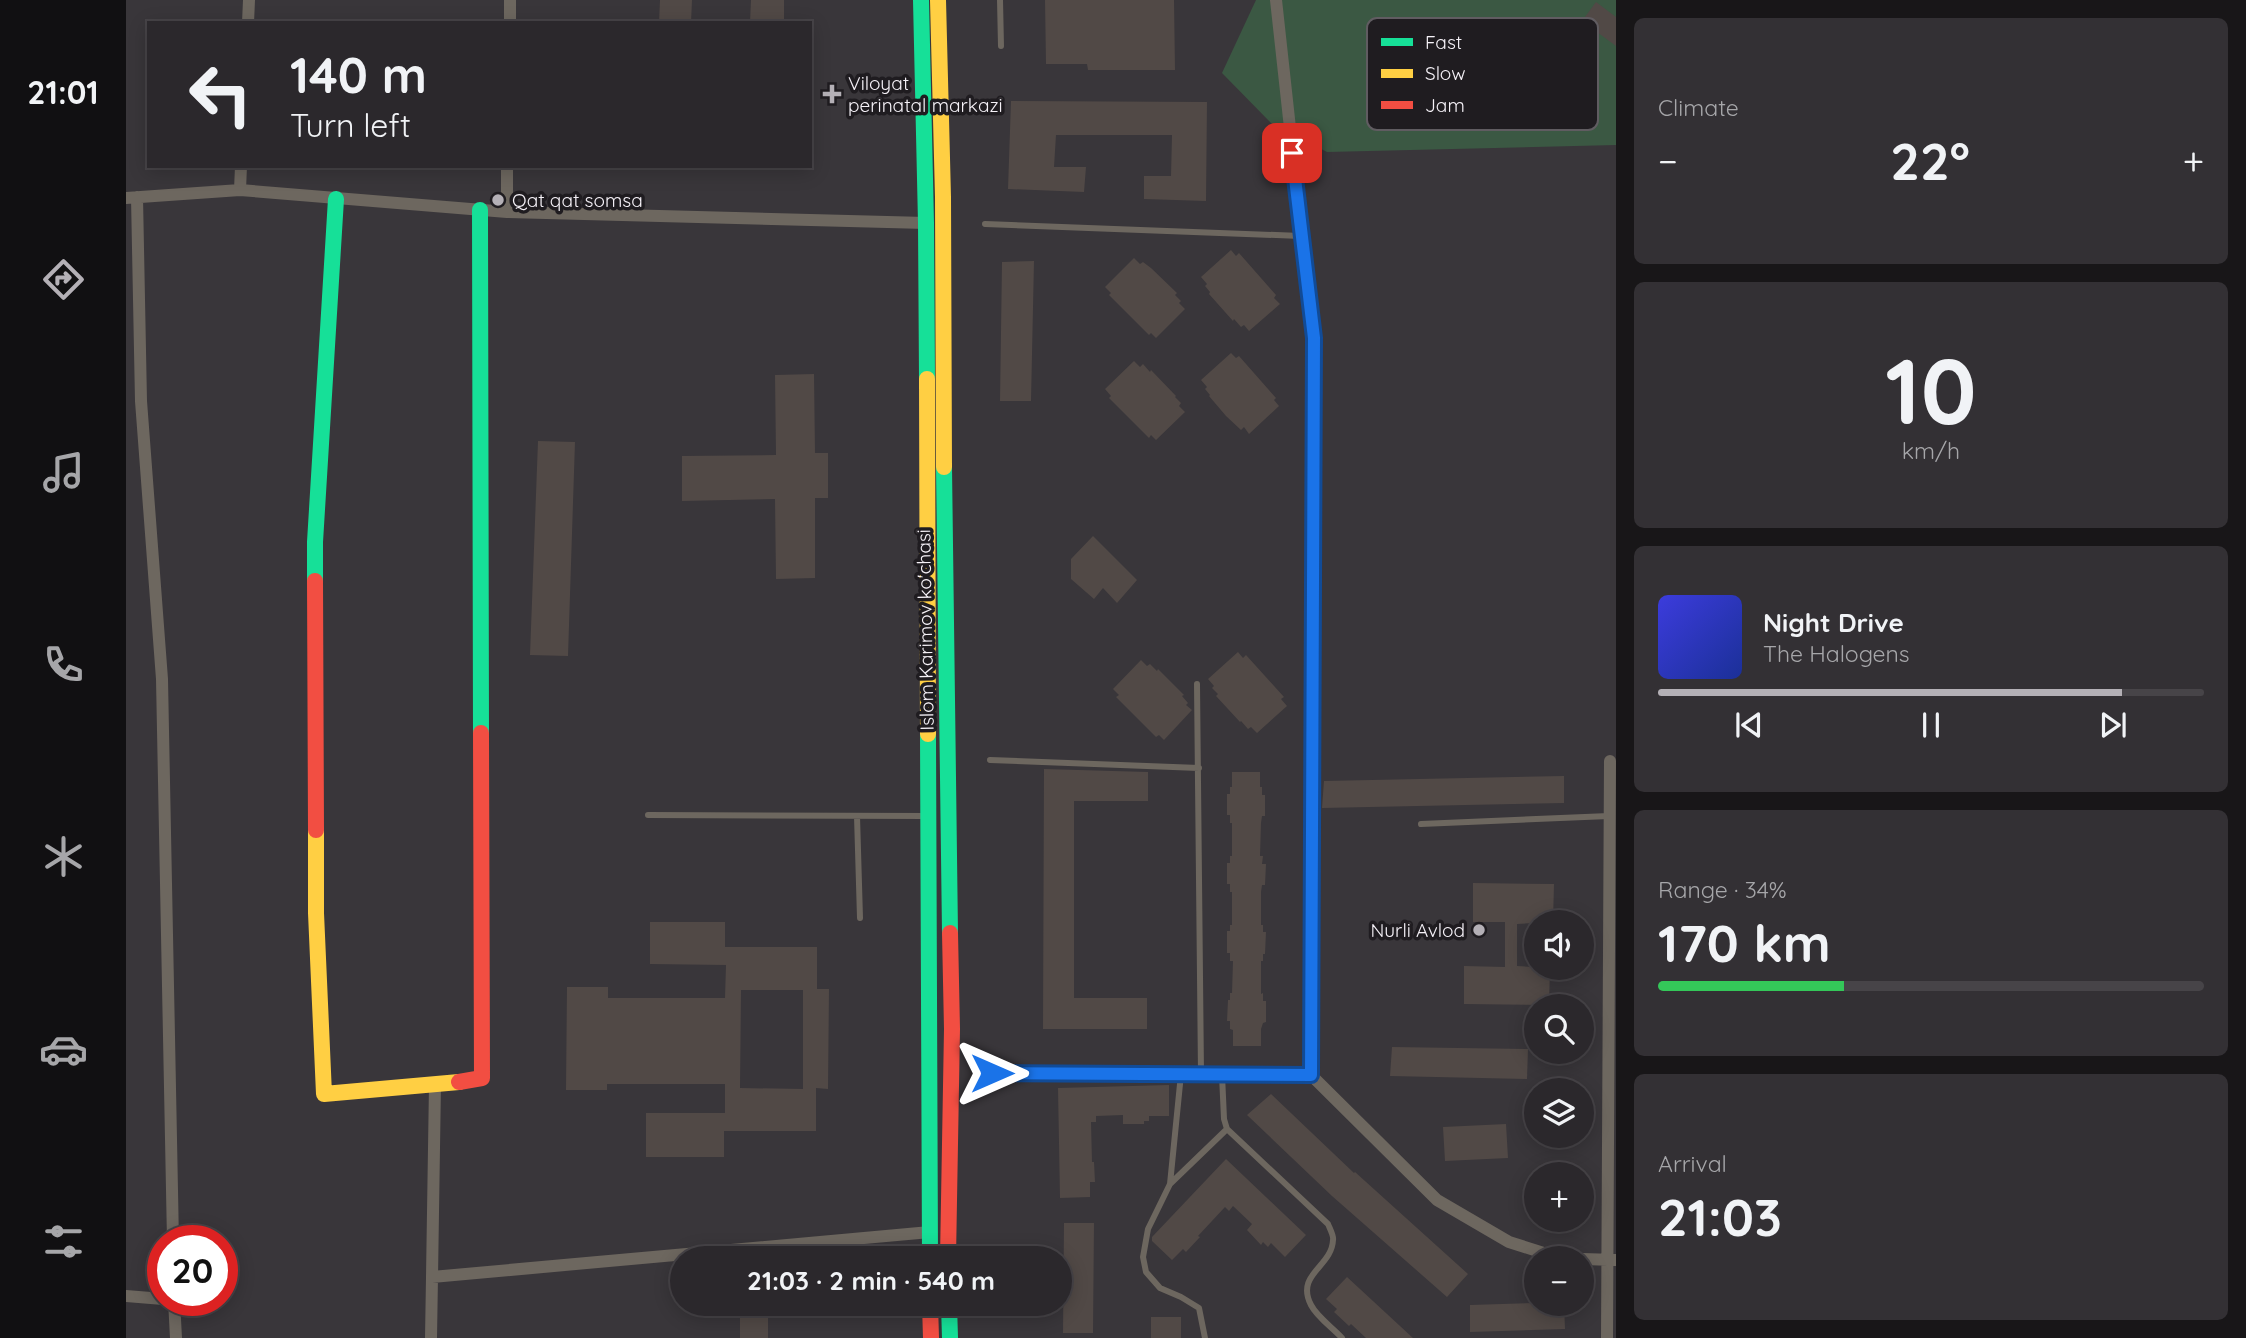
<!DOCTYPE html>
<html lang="en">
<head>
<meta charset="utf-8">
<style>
	:root { --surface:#2b282c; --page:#333034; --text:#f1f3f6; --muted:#a6a6a9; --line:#474448; --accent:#b4b0b6 }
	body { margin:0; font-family:Quicksand,sans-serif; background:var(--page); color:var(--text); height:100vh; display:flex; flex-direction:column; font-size:26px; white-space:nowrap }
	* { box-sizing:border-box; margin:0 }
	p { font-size:23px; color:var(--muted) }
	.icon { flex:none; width:38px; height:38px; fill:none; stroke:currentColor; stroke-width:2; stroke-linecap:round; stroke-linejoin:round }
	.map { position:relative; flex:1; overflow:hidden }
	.drawer { display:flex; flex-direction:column; gap:18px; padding:18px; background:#181618; width:630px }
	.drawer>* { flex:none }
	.hud { position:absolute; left:21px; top:21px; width:665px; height:147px; border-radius:0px; box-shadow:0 4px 18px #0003,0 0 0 2px var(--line); background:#2b282c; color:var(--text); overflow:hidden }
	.buttons { position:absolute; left:1398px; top:910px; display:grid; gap:14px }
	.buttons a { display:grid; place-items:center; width:70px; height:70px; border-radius:50%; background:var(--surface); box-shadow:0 4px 18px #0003,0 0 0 2px var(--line); font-size:35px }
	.speed { position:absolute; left:21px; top:1225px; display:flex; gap:14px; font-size:35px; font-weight:700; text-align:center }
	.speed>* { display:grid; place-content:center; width:91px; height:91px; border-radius:50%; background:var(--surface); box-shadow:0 4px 18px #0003,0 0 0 2px var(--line); line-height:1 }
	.speed .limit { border:10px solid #d22; background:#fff; color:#111 }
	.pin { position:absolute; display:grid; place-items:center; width:60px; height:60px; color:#fff; margin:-30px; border-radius:14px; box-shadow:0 4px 10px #0006 }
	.me { position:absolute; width:77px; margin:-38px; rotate:90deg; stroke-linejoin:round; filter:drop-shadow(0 0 5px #0008) }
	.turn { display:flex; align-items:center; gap:24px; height:147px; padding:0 28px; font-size:32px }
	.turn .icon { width:91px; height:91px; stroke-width:2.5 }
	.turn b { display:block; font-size:49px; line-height:60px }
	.big { font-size:52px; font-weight:700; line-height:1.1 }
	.drawer .tile { flex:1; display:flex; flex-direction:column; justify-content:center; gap:10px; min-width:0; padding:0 24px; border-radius:10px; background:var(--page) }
	.drawer .dial { align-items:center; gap:0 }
	.dial b { font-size:91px; line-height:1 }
	.song { display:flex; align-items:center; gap:21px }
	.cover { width:84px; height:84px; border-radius:10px; background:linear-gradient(135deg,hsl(240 70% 55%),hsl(230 70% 35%)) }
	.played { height:7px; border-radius:4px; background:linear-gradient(90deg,var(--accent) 85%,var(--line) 85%) }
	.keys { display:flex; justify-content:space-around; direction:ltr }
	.heat { display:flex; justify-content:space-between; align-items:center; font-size:38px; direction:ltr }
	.charge { height:10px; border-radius:5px; background:linear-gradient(90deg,#34c759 34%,var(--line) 0) }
	.trip { position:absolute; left:544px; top:1246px; width:402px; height:70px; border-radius:35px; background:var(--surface); box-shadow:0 4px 18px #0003,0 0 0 2px var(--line); font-weight:700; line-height:70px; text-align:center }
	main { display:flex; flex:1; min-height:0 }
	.menu { display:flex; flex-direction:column; width:126px; justify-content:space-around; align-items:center; background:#111012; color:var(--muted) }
	.menu .icon { width:49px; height:49px }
	.menu .selected { color:var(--accent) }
	.menu b { font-size:32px; color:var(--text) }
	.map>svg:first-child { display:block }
	.green { fill:#3b5843 }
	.building { fill:#514946; fill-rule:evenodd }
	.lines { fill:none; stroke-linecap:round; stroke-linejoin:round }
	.lane { stroke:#6d675f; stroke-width:6 }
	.street { stroke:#6d675f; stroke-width:12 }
	.fast { stroke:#16e098; stroke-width:16 }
	.slow { stroke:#ffcf43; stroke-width:16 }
	.jam { stroke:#f24e42; stroke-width:16 }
	.route-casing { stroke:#114b97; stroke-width:18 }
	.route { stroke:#1a73e8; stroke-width:12 }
	.poi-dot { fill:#b4b0b6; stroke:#1f1c20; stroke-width:2.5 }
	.labels { text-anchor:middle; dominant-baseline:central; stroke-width:7; stroke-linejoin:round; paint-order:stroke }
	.poi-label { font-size:19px; fill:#f6f2f8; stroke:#1f1c20; text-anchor:start }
	.street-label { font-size:19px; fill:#f6f2f8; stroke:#1f1c20 }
	.key { fill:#1f1c20; stroke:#605c61; stroke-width:2 }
	.key-label { font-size:19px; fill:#f6f2f8 }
</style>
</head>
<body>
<main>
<nav class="menu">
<b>21:01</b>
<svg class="icon selected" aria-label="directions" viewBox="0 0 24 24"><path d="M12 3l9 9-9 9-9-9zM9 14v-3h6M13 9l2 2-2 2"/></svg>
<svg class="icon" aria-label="music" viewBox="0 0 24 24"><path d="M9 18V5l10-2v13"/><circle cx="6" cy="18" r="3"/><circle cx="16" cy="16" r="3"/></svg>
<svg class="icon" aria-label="phone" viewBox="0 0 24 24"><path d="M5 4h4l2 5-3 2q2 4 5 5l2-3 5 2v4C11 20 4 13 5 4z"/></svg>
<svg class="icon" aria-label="climate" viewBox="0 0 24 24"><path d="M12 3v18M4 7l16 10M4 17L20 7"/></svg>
<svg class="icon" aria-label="car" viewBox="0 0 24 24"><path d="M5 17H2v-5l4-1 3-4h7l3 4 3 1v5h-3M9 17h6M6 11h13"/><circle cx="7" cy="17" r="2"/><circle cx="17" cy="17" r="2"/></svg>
<svg class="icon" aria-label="filters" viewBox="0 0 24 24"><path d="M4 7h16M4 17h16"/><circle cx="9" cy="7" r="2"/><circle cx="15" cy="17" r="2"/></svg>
</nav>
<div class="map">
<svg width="1490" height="1338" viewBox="0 0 1490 1338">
	<rect width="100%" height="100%" fill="#39363a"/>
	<path class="green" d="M1130 0H1490V145L1201 152 1145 123 1096 73Z"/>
	<path class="building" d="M534 0H566L565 23H533Z
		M625 0H658V23H624Z
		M919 0H1048L1049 70H962L961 64H920Z
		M1470 2 1490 17V46L1456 21Z
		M885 101 1081 102 1080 201 1018 199V176H1045L1046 135H930L928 167H960L958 192 882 189Z
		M1105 250 1110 256 1113 253 1150 295 1148 298 1154 304 1123 331 1118 325 1115 327 1108 319 1107 321 1083 294 1084 292 1079 286 1081 284 1075 277Z
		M1008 258 1014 264 1017 262 1025 268 1051 293 1049 295 1055 301 1053 303 1059 309 1030 338 1025 333 1023 335 983 295 985 293 979 287Z
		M908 261 905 401H874L876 262Z
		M1105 353 1110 358 1113 356 1150 398 1148 400 1153 406 1123 434 1118 427 1115 430 1100 416 1083 396 1084 395 1079 389 1081 387 1075 380Z
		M1008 361 1014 367 1017 364 1024 372 1025 370 1050 396 1049 397 1055 403 1053 406 1059 412 1030 440 1025 435 1023 438 983 398 985 396 979 389Z
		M688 374 689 453H702V498H689V578L650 579 649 499 556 501V456L650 455 649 375Z
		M412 441 449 442 442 656 404 655Z
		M967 536 1011 580 991 603 977 588 968 599 945 579V559Z
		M1112 652 1117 658 1120 655 1158 697 1155 699 1161 706 1131 733 1125 727 1122 729 1115 721 1114 722 1090 696 1092 694 1086 688 1088 686 1082 679Z
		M1015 660 1021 666 1024 664 1031 671 1032 669 1058 695 1056 696 1062 703 1060 705 1066 710 1038 740 1033 735 1030 737 990 697 993 695 987 689Z
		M918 769 1022 772V801H948V998H1021V1029H917Z
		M1106 772H1134V787H1136V795H1139V816H1136L1135 823 1134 856H1137L1136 864H1140L1139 885H1136L1135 892V925H1137V932H1140L1139 954H1137V961H1135V994L1137 993V1001H1140V1022L1137 1023 1135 1029V1046H1107V1030L1104 1029V1021H1101L1102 1000H1104V993H1106L1107 961H1104V953H1101V931H1104V925H1106V892H1104V884H1101V863H1104V856H1106V823H1104V815H1101V794H1104V787H1106Z
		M1438 776V803L1196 808 1198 781Z
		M1347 883 1428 884 1427 922 1391 924V966L1424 968 1423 1005 1338 1004V966L1379 967V922H1347Z
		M524 922H599V947H691V989H703L702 1089 690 1088V1131H598V1157H520V1113H599V1084H481V1090H440L441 987H482V998H599L600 965 524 964ZM615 990H677V1089L614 1088Z
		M1266 1047 1402 1049 1401 1079 1264 1076Z
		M1043 1085V1116H1023V1121H1018V1124H997V1115L970 1116V1122H965L966 1162H968L969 1182H964V1197L934 1198 932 1088Z
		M1145 1094 1228 1173 1229 1172 1342 1274 1321 1297 1206 1196 1121 1115Z
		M1380 1124 1382 1158 1319 1161 1317 1127Z
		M1100 1159 1180 1235 1159 1257 1145 1243 1142 1247 1137 1242 1135 1245 1121 1230 1126 1224 1107 1206 1103 1211 1099 1207 1072 1236 1074 1237 1060 1252 1057 1249 1046 1260 1026 1241V1237Z
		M938 1223H968L967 1333H937Z
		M1221 1277 1287 1338H1240L1225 1324 1223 1326 1208 1312 1211 1309 1200 1299Z
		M1410 1303 1438 1304 1439 1329 1344 1332V1305Z
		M614 1314H642V1338H614Z
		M1025 1317H1055V1338H1025Z"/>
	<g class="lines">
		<path class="lane" d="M874 0 875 46
			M859 224 1175 236
			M1071 684 1075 1074
			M864 760 1073 768
			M522 815 801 816
			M731 816 734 918
			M1295 824 1483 816
			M866 1073 1185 1075
			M1055 1074 1044 1184 1022 1229 1017 1257 1020 1272 1034 1288 1055 1297 1073 1308 1079 1338
			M1096 1075 1098 1119 1101 1129 1202 1224C1204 1229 1208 1236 1207 1240 1206 1267 1169 1274 1185 1305 1191 1317 1207 1328 1216 1338
			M1044 1184 1101 1129"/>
		<path class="street" d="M1150 0 1187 338 1185 1075 1311 1200 1383 1242 1427 1256 1452 1258
			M122 23 123 0
			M384 23V0
			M114 190 115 166
			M11 197 15 401 36 679 47 1241
			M0 198 114 190 381 212 800 223
			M381 212V166
			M309 1084 306 1277 804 1232
			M1456 1259 1490 1260
			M0 1296 37 1299
			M48 1300 50 1338
			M305 1338 306 1277
			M1481 1338 1484 761"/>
		<path class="fast" d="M795 0 800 223 801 379
			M354 210 355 733
			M818 467 824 933
			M189 581V542L210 199
			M802 734 804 1258
			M823 1304 824 1338"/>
		<path class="slow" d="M812 0 817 197 818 467
			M801 379 802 734
			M190 830V913L198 1094 333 1082"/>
		<path class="jam" d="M189 581 190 830
			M333 1082 356 1078 355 733
			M822 1258 826 1029 824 933
			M804 1304 805 1338"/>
	</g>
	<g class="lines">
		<g class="route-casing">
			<path id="route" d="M866 1073 1185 1075 1188 338 1166 153"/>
		</g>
		<use href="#route" class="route"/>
	</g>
	<g class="poi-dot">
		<path d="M702.5 83.5h7v7h7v7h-7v7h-7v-7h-7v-7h7z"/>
		<circle cx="372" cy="200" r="7"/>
		<circle cx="1353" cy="930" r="7"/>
	</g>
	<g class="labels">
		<g class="poi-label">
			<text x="722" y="83">Viloyat<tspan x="722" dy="22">perinatal markazi</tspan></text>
			<text x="386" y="200">Qat qat somsa</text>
			<text x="1339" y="930" text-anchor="end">Nurli Avlod</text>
		</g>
		<g class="street-label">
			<text transform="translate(799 630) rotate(-91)">Islom Karimov ko'chasi</text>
		</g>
	</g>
	<rect x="1241" y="18" width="231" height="112" rx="10" class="key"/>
	<rect x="1255" y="38" width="32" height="8" fill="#16e098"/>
	<rect x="1255" y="69" width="32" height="9" fill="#ffcf43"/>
	<rect x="1255" y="101" width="32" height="8" fill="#f24e42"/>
	<g class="key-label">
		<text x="1299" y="49">Fast</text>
		<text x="1299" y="80">Slow</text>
		<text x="1299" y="112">Jam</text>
	</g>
</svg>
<div class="buttons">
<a><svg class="icon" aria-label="sound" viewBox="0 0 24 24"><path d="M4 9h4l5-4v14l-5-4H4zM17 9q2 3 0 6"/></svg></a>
<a><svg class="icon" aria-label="search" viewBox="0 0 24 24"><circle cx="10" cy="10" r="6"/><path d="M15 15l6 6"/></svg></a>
<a><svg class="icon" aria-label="layers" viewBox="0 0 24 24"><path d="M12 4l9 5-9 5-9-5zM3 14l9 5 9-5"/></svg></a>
<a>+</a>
<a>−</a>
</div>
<div class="speed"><div class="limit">20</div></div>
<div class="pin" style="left:1166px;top:153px;background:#d93025"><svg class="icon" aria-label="arrive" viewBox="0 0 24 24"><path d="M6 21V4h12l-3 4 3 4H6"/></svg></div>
<svg class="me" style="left:866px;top:1073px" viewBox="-20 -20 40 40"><path d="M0-17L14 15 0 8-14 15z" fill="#1a73e8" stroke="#fff" stroke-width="4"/></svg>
<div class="trip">21:03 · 2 min · 540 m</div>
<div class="hud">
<div class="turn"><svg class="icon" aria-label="left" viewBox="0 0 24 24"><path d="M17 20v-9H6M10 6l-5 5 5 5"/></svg><div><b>140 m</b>Turn left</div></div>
</div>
</div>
<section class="drawer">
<div class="tile"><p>Climate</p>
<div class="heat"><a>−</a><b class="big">22°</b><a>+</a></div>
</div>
<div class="tile dial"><b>10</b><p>km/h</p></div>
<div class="tile">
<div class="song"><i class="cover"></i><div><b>Night Drive</b><p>The Halogens</p></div></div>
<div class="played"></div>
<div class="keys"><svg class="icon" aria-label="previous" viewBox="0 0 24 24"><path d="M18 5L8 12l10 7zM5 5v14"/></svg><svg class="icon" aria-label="pause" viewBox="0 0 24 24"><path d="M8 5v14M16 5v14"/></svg><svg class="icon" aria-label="next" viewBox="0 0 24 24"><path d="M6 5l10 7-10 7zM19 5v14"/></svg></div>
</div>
<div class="tile"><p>Range · 34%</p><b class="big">170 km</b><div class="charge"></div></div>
<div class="tile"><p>Arrival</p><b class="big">21:03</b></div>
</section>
</main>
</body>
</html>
